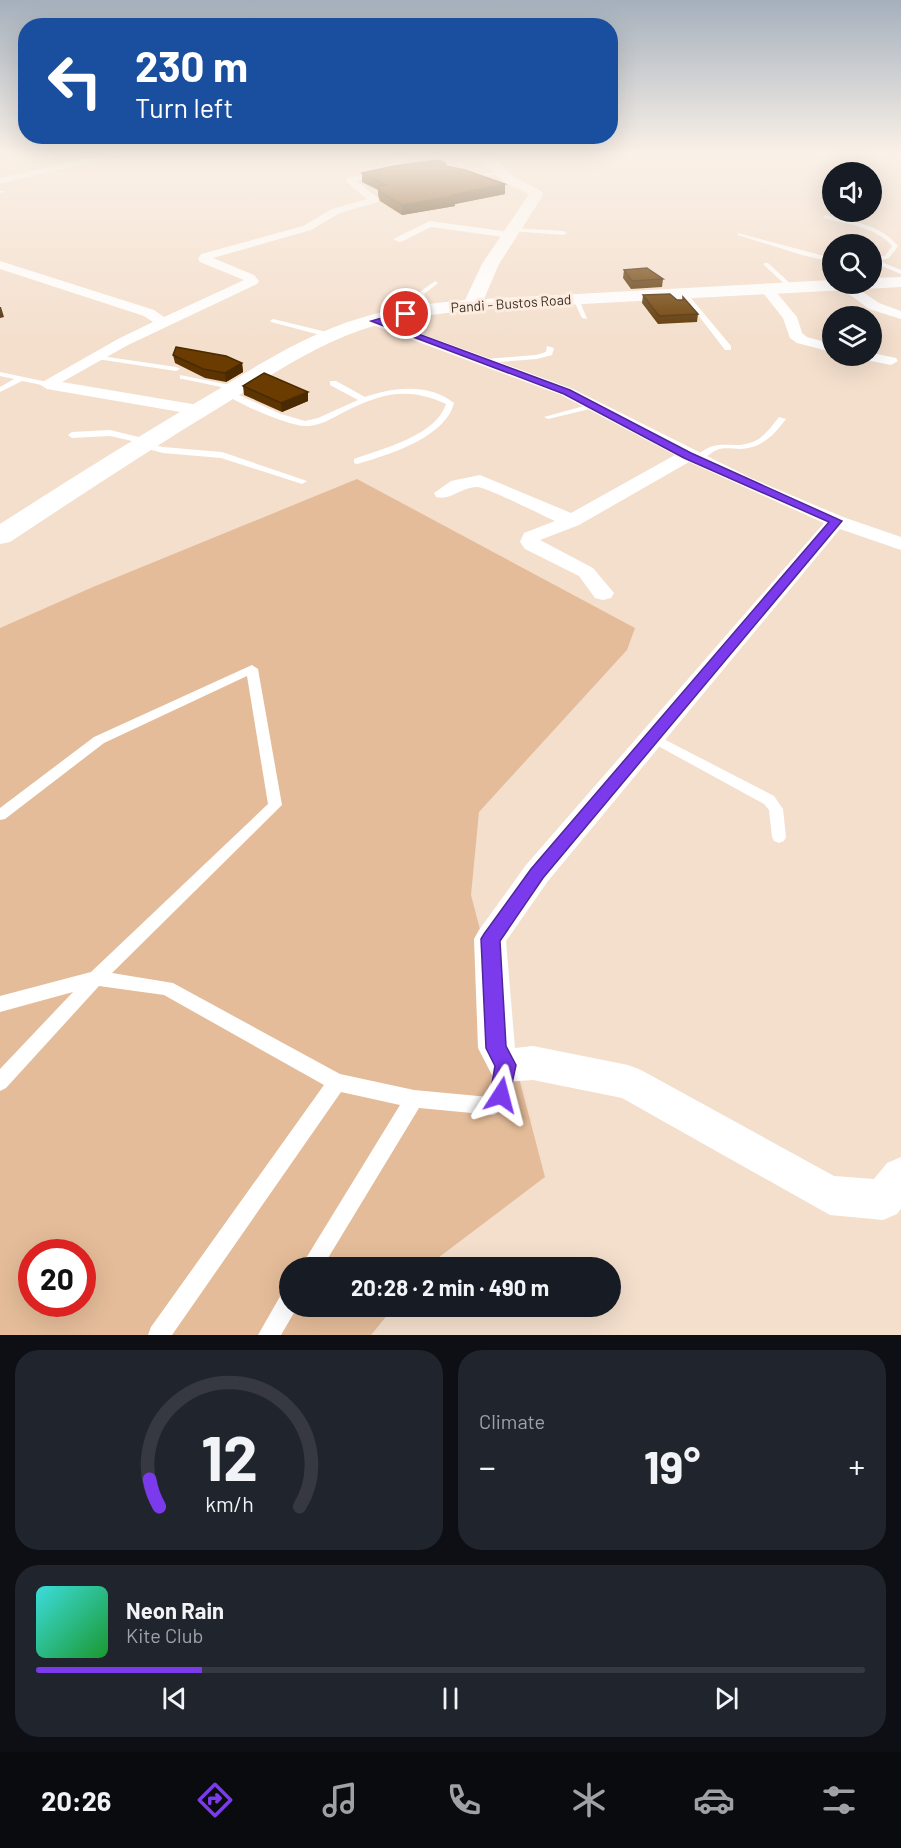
<!DOCTYPE html>
<html lang="en">
<head>
<meta charset="utf-8">
<style>
	:root { --surface:#171b24; --page:#20242c; --text:#f1f3f6; --muted:#9ea1a6; --line:#363941; --accent:#7c3aed }
	body { margin:0; font-family:Barlow,sans-serif; background:var(--page); color:var(--text); height:100vh; display:flex; flex-direction:column; font-size:22px; white-space:nowrap }
	* { box-sizing:border-box; margin:0 }
	p { font-size:20px; color:var(--muted) }
	.icon { flex:none; width:33px; height:33px; fill:none; stroke:currentColor; stroke-width:2; stroke-linecap:round; stroke-linejoin:round }
	.map { position:relative; height:1335px; overflow:hidden }
	.details { display:flex; flex-direction:column; gap:15px; padding:15px; background:#0d0f14; flex:1 }
	.details>* { flex:none }
	.top-card { position:absolute; left:18px; top:18px; width:600px; height:126px; border-radius:24px; box-shadow:0 6px 24px #0002; background:#1a4fa0; color:#fff; overflow:hidden }
	.tools { position:absolute; left:822px; top:162px; display:grid; gap:12px }
	.tools a { display:grid; place-items:center; width:60px; height:60px; border-radius:50%; background:var(--surface); box-shadow:0 6px 24px #0002; font-size:30px }
	.speed { position:absolute; left:18px; top:1239px; display:flex; gap:12px; font-size:30px; font-weight:700; text-align:center }
	.speed>* { display:grid; place-content:center; width:78px; height:78px; border-radius:50%; background:var(--surface); box-shadow:0 6px 24px #0002; line-height:1 }
	.speed .limit { border:9px solid #d22; background:#fff; color:#111 }
	.pin { position:absolute; display:grid; place-items:center; width:51px; height:51px; color:#fff; margin:-26px; border:3px solid #fff; border-radius:50%; box-shadow:0 2px 6px #0007 }
	.me { position:absolute; width:66px; margin:-33px; rotate:9deg; stroke-linejoin:round; filter:drop-shadow(0 0 4px #0008) }
	.turn { display:flex; align-items:center; gap:21px; height:126px; padding:0 18px; font-size:27px }
	.turn .icon { width:78px; height:78px; stroke-width:2.5 }
	.turn b { display:block; font-size:42px; line-height:51px }
	.big { font-size:45px; font-weight:700; line-height:1.1 }
	.details .tile { flex:1; display:flex; flex-direction:column; justify-content:center; gap:9px; min-width:0; padding:0 21px; border-radius:24px; background:var(--page) }
	.details .dial { align-items:center; gap:0 }
	.dial svg { height:156px; overflow:visible; fill:none; stroke:var(--line); stroke-width:7; stroke-linecap:round; text-anchor:middle }
	.dial text { fill:var(--text); stroke:none }
	.song { display:flex; align-items:center; gap:18px }
	.cover { width:72px; height:72px; border-radius:9px; background:linear-gradient(135deg,hsl(180 70% 55%),hsl(130 70% 35%)) }
	.played { height:6px; border-radius:3px; background:linear-gradient(90deg,var(--accent) 20%,var(--line) 20%) }
	.keys { display:flex; justify-content:space-around; direction:ltr }
	.heat { display:flex; justify-content:space-between; align-items:center; font-size:33px; direction:ltr }
	.details .tiles { flex:1; display:grid; gap:15px; grid-template-columns:1fr 1fr }
	.tile:last-child { grid-column:span 2 }
	.trip { position:absolute; left:279px; top:1257px; width:342px; height:60px; border-radius:30px; background:var(--surface); box-shadow:0 6px 24px #0002; font-weight:700; line-height:60px; text-align:center }
	.tab-bar { display:flex; height:96px; justify-content:space-around; align-items:center; background:#090b0e; color:var(--muted) }
	.tab-bar .icon { width:42px; height:42px }
	.tab-bar .on { color:var(--accent) }
	.tab-bar b { font-size:27px; color:var(--text) }
	.map>svg:first-child { display:block }
	.green { fill:#e4bc99; fill-rule:evenodd }
	.lines { fill:none; stroke-linecap:round; stroke-linejoin:round }
	.lane { fill:#fff; fill-rule:evenodd }
	.street { fill:#fff; fill-rule:evenodd }
	.secondary { fill:#fff; fill-rule:evenodd }
	.wall { fill:#5b3402 }
	.shaded-wall { fill:#4a2a01 }
	.building { fill:#6a3c02; stroke:#4a2a01; stroke-width:1.5 }
	.route { fill:#7c3aed; stroke:#51269a; stroke-width:1.5 }
	.labels { text-anchor:middle; dominant-baseline:central; stroke-width:6; stroke-linejoin:round; paint-order:stroke }
	.far-street-label { font-size:14px; fill:#372f29; stroke:#feeddf }
</style>
</head>
<body>
<div class="map">
<svg width="901" height="1335" viewBox="0 0 901 1335">
	<rect width="100%" height="100%" fill="#f4dfcd"/>
	<path class="green" d="M357 479 635 628 627 650 479 812 471 895 545 1177 426 1267 290 1268V1306L394 1307 371 1335H0V628L93 587ZM32 1252H82V1304H32Z"/>
	<g class="lines">
		<path class="lane" d="M177 154H181L183 159H179Z
			M502 172 500 174 463 177 461 176Z
			M0 191H5V192L0 193Z
			M825 215C850 221 881 224 898 246L889 258 879 261 901 270V274L872 262V258L885 256 892 246C876 227 846 224 823 218Z
			M512 228 564 231 567 233 564 235 510 231Z
			M738 233 832 258V262L802 255 738 235Z
			M764 263H768L794 287V289H790L764 265Z
			M435 281 438 283 437 284 424 294 434 309 431 311 417 294Z
			M682 292H686L731 346V350H725L682 294Z
			M576 297 579 299 587 319 582 318 573 299Z
			M273 319 335 334 336 336 332 338 271 322 270 321Z
			M547 346 554 348 552 355 537 359 487 363 483 361 487 359 536 355 546 352Z
			M94 355 176 367 180 369 176 371 97 359H94Z
			M0 372 47 382 51 384 47 386 22 381 0 392V387L14 379 0 376Z
			M180 375 235 386 239 388 235 390 183 379H180Z
			M330 381H336L365 397C394 387 429 383 454 403 445 438 388 455 357 464L354 463V459C382 449 437 435 446 404 406 386 381 394 344 412 333 418 321 425 309 426 293 428 236 403 223 393L230 391 281 414 305 421 318 418 358 400 330 385Z
			M595 403H598V407L548 419 544 417Z
			M779 417 786 419C774 435 762 448 740 449 733 449 724 447 717 450 709 453 704 460 697 463L693 460C716 434 731 452 755 441 765 436 772 426 779 417Z
			M110 430 151 440 152 442 150 444 163 447 222 452 307 481 302 484 299 483 221 458 163 453 140 447 139 445 141 443 110 436 72 438 68 435 72 432Z
			M252 665 258 669 282 805 112 973 173 983 340 1074 414 1090 489 1097C496 1086 494 1072 499 1060L505 1058 511 1060C518 1076 510 1108 493 1115L419 1108 322 1268H300L400 1105 341 1092 172 1335H148L151 1327 324 1085 164 995 99 986 6 1088 0 1091V1069L73 992 0 1012V996L91 972 268 804 247 676 104 743 5 819 0 820V808L94 737Z
			M654 734 774 796 783 809 786 837 784 841 779 843 774 841 772 837 769 810 764 804 649 741 647 738 649 735Z
			M290 1291V1306H298L281 1335H258L282 1293Z"/>
		<path class="street" d="M107 154H121L0 184V178Z
			M400 154H408L391 175 357 181 378 198V202L340 213 311 230 213 258 254 275 259 281 257 284 128 345 62 382 198 405 204 407 206 410 204 413 198 415 47 389 39 384 118 339 153 322 144 316 0 269V261L154 310 164 317 244 280 200 262 198 259 201 254 303 226 332 209 367 199 346 182V178L385 171Z
			M430 221 510 232 516 235 510 238 431 227 403 241 399 242 393 239Z
			M840 284H851L879 303 901 311V319L869 309 841 288Z
			M766 285 771 286 797 317 802 333 807 337 832 344V352L797 343 790 338 783 318 760 289Z
			M375 317 573 389 751 478 843 517 901 537V550L840 529 548 881 506 941 515 1048 533 1046 628 1065 641 1070 834 1176 874 1179 887 1163 901 1157V1209L897 1214 883 1220 830 1215 622 1098 533 1080 506 1082 493 1077 478 1048 474 939 479 930 526 865 824 523 689 462 579 525 540 540 593 568 614 593 611 598 603 600 595 598 579 576 525 549 520 542 524 533 555 521C541 515 487 487 477 487 461 487 451 501 436 497L434 493 451 481 480 475 571 513 675 455 561 395 370 324 368 321Z
			M872 353 896 358 898 361 891 365 861 359 859 356H872Z"/>
		<path class="secondary" d="M475 154H488L515 177 543 192 542 197 499 264 484 299 832 280V284H872V278L901 277V287L473 310C435 314 397 318 361 330 312 347 268 377 225 404 152 448 81 495 10 542L0 544V524C69 480 138 436 209 395 253 368 297 340 345 323 384 309 425 304 465 300L482 264 529 194 505 183Z"/>
	</g>
	<path class="wall" d="M446 166 505 194 455 204V206L402 215 380 201 378 195V190L362 182V173Z
		M624 270 663 279 662 287 631 289 623 278Z
		M643 295 677 300 698 314 697 322 658 324 642 303Z
		M173 355 242 363 243 372 226 382 205 378 175 363Z
		M243 386 308 401 282 412 244 395Z"/>
	<path class="shaded-wall" d="M505 184V194L455 204V206L402 215V205Z
		M0 307H1L4 317 0 318Z
		M242 363 243 372 226 382 225 373Z
		M308 392V401L282 412 281 403Z"/>
	<path class="building" d="M438 160 445 163 446 166 465 170 505 184 452 195 455 196 402 205 380 192 378 186 386 185 362 173 394 166Z
		M647 268 663 279 632 281 624 270Z
		M670 294 677 300H683V297L698 314 659 316 643 295Z
		M176 347 226 356 242 363 225 373 203 369 173 355Z
		M264 373 308 392 281 403 243 386Z"/>
	<linearGradient id="sky" x2="0" y2="1"><stop stop-color="#a5b0bc"/><stop offset="0.45" stop-color="#faf1e8"/><stop offset="1" stop-color="#faf1e8" stop-opacity="0"/></linearGradient>
	<rect width="901" height="340" fill="url(#sky)"/>
	<path class="route" d="M406 311 409 312V315L383 321 570 390 691 453 842 521 543 878 500 941 506 1046 516 1065 508 1102 501 1105 493 1102 490 1095 495 1066 486 1048 481 939 484 934 531 869 829 522 684 458 564 394 371 321Z"/>
	<g class="labels">
		<g class="far-street-label">
			<text transform="translate(511 303) rotate(-4)">Pandi - Bustos Road</text>
		</g>
	</g>
</svg>
<div class="tools">
<a><svg class="icon" aria-label="sound" viewBox="0 0 24 24"><path d="M4 9h4l5-4v14l-5-4H4zM17 9q2 3 0 6"/></svg></a>
<a><svg class="icon" aria-label="search" viewBox="0 0 24 24"><circle cx="10" cy="10" r="6"/><path d="M15 15l6 6"/></svg></a>
<a><svg class="icon" aria-label="layers" viewBox="0 0 24 24"><path d="M12 4l9 5-9 5-9-5zM3 14l9 5 9-5"/></svg></a>
</div>
<div class="speed"><div class="limit">20</div></div>
<div class="pin" style="left:406px;top:314px;background:#d93025"><svg class="icon" aria-label="arrive" viewBox="0 0 24 24"><path d="M6 21V4h12l-3 4 3 4H6"/></svg></div>
<svg class="me" style="left:501px;top:1095px" viewBox="-20 -20 40 40"><path d="M0-17L14 15 0 8-14 15z" fill="#7c3aed" stroke="#fff" stroke-width="4"/></svg>
<div class="trip">20:28 · 2 min · 490 m</div>
<div class="top-card">
<div class="turn"><svg class="icon" aria-label="left" viewBox="0 0 24 24"><path d="M17 20v-9H6M10 6l-5 5 5 5"/></svg><div><b>230 m</b>Turn left</div></div>
</div>
</div>
<section class="details">
<div class="tiles">
<div class="tile dial"><svg viewBox="0 0 100 80">
<path d="M14 69A42 42 0 1 1 86 69"/>
<path d="M14 69A42 42 0 0 1 9 55" stroke="#7c3aed"/>
<text x="50" y="56" font-size="32" font-weight="700">12</text>
<text x="50" y="72" font-size="11">km/h</text>
</svg></div>
<div class="tile"><p>Climate</p>
<div class="heat"><a>−</a><b class="big">19°</b><a>+</a></div>
</div>
<div class="tile">
<div class="song"><i class="cover"></i><div><b>Neon Rain</b><p>Kite Club</p></div></div>
<div class="played"></div>
<div class="keys"><svg class="icon" aria-label="previous" viewBox="0 0 24 24"><path d="M18 5L8 12l10 7zM5 5v14"/></svg><svg class="icon" aria-label="pause" viewBox="0 0 24 24"><path d="M8 5v14M16 5v14"/></svg><svg class="icon" aria-label="next" viewBox="0 0 24 24"><path d="M6 5l10 7-10 7zM19 5v14"/></svg></div>
</div>
</div>
</section>
<nav class="tab-bar">
<b>20:26</b>
<svg class="icon on" aria-label="directions" viewBox="0 0 24 24"><path d="M12 3l9 9-9 9-9-9zM9 14v-3h6M13 9l2 2-2 2"/></svg>
<svg class="icon" aria-label="music" viewBox="0 0 24 24"><path d="M9 18V5l10-2v13"/><circle cx="6" cy="18" r="3"/><circle cx="16" cy="16" r="3"/></svg>
<svg class="icon" aria-label="phone" viewBox="0 0 24 24"><path d="M5 4h4l2 5-3 2q2 4 5 5l2-3 5 2v4C11 20 4 13 5 4z"/></svg>
<svg class="icon" aria-label="climate" viewBox="0 0 24 24"><path d="M12 3v18M4 7l16 10M4 17L20 7"/></svg>
<svg class="icon" aria-label="car" viewBox="0 0 24 24"><path d="M5 17H2v-5l4-1 3-4h7l3 4 3 1v5h-3M9 17h6M6 11h13"/><circle cx="7" cy="17" r="2"/><circle cx="17" cy="17" r="2"/></svg>
<svg class="icon" aria-label="filters" viewBox="0 0 24 24"><path d="M4 7h16M4 17h16"/><circle cx="9" cy="7" r="2"/><circle cx="15" cy="17" r="2"/></svg>
</nav>
</body>
</html>
